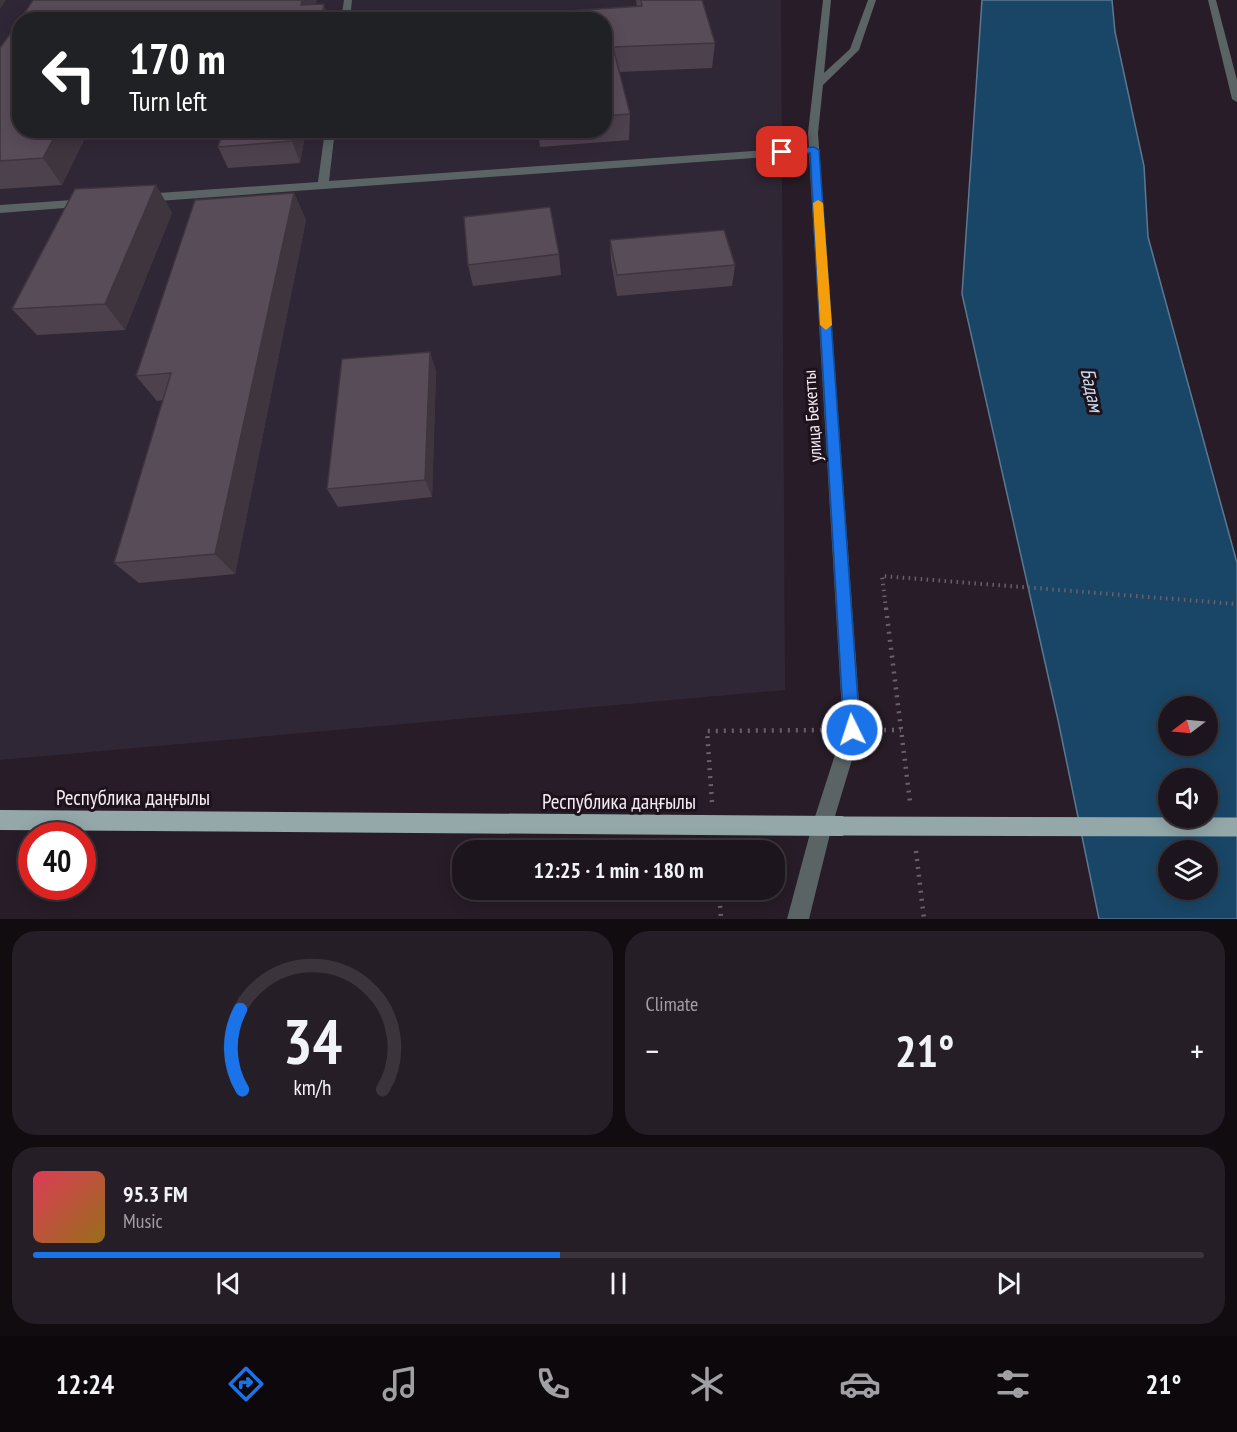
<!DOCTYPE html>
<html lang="en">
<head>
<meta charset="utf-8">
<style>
	:root { --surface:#1d151d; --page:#251e26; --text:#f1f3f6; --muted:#a09fa4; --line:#3b343b; --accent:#1a73e8 }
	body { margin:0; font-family:"PT Sans Narrow",sans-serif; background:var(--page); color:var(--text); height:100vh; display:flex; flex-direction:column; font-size:22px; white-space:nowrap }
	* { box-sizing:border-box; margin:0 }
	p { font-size:20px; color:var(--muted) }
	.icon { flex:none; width:33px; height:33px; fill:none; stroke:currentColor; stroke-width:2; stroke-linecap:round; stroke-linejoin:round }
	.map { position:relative; height:919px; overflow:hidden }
	.side { display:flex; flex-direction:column; gap:12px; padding:12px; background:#100c10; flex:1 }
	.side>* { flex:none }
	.hud { position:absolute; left:12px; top:12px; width:600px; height:126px; border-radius:24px; box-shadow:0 3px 15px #0003,0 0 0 2px var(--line); background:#202124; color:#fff; overflow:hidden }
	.needle { width:39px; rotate:254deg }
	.controls { position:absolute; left:1158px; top:696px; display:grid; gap:12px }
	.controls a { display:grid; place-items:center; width:60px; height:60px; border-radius:50%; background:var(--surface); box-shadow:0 3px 15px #0003,0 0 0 2px var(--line); font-size:30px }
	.speed { position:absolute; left:18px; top:822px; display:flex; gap:12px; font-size:30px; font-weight:700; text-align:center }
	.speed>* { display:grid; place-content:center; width:78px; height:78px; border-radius:50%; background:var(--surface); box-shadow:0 3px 15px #0003,0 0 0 2px var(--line); line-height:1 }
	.speed .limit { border:9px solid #d22; background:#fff; color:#111 }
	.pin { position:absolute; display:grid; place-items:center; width:51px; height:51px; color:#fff; margin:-26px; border-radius:12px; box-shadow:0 3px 9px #0006 }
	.me { position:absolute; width:66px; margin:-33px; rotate:356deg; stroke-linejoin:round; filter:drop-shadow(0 0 4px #0008) }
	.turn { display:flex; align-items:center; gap:21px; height:126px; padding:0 18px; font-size:27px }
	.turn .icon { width:78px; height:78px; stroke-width:2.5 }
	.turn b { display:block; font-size:42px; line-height:51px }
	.big { font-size:45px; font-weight:700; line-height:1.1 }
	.side .widget { flex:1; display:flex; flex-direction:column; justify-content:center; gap:9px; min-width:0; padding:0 21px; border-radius:24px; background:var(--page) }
	.side .dial { align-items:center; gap:0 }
	.dial svg { height:156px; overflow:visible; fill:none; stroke:var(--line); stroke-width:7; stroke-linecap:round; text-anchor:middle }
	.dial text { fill:var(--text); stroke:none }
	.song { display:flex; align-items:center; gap:18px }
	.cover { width:72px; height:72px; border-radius:9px; background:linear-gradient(135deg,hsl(350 70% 55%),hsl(40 70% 35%)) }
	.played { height:6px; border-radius:3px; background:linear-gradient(90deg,var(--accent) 45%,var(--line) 45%) }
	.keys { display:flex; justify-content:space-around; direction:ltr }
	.heat { display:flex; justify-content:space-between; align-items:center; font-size:33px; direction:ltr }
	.side .tiles { flex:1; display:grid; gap:12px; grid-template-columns:1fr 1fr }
	.widget:last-child { grid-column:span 2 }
	.trip { position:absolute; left:452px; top:840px; width:333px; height:60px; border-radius:24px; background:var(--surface); box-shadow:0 3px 15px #0003,0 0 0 2px var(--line); font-weight:700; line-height:60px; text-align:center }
	.tab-bar { display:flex; height:96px; justify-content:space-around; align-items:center; background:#0c080c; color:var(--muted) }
	.tab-bar .icon { width:42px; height:42px }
	.tab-bar .selected { color:var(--accent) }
	.tab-bar b { font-size:27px; color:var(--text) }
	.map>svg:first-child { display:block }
	.commercial { fill:#302736; fill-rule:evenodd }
	.water { fill:#194666; stroke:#5b7891; stroke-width:1.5; fill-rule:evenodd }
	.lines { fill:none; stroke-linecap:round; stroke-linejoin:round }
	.path-far1 { stroke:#6a606a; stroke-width:4; stroke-dasharray:1.5 4.5; stroke-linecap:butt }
	.path { stroke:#6a606a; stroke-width:4.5; stroke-dasharray:2 6; stroke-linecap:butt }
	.minor { fill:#5a6464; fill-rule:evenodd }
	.major { fill:#94a8a9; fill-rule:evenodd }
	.major-bridge { stroke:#94a8a9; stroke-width:19 }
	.wall { fill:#4d414d }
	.shaded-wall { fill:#3e353e }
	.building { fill:#594c59; stroke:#3e353e; stroke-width:1.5 }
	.route { fill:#1a73e8; stroke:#114b97; stroke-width:1.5 }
	.slow { fill:#f59e0b }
	.labels { text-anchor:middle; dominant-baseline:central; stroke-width:6; stroke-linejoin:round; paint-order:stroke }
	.street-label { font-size:18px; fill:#f4ecf4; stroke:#1e121d }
	.water-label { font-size:20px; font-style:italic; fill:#cadded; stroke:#1e121d }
	.near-street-label { font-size:21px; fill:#f4ecf4; stroke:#1e121d }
</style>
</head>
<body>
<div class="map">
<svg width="1237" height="919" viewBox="0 0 1237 919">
	<rect width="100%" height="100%" fill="#271c27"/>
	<path class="commercial" d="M0 0H781L785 690 0 760ZM20 20H604V130H20Z"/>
	<path class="water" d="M982 0H1112L1115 32 1144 166 1148 237 1237 563V919H1099L1058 720 962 294ZM1168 706H1208V746H1168ZM1168 778H1208V818H1168ZM1168 850H1208V890H1168Z"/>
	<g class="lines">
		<path class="path-far1" d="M886 609 882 576 1237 604"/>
		<path class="path" d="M886 608 910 802
			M876 730H901
			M712 802 707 731 827 730
			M916 851 924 919
			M719 890 721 919"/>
		<path class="minor" d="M344 0H352L350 20H341Z
			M823 0H831L824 73 850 49 868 0H876L859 50 823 85 818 133 861 730 832 826 809 919H787L812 826 843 730 809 154 144 202 138 198 144 194 318 182 325 130H335L329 181 809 147 808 133Z
			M1208 0H1216L1237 80V102L1232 99Z
			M87 199 93 203 91 206 0 213V205Z"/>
		<path class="major" d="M0 810 842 816 849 819 852 826 849 833 842 836 0 830Z"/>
		<path class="major-bridge" d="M842 826 1237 827"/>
	</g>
	<path class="wall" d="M636 0H702L715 43 712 68 619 72 630 114 629 140 540 147 538 130H604V20L637 7Z
		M0 48 89 130 62 185 0 189Z
		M223 130H306L300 163 228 168 218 147Z
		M156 185 172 213 125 330 37 335 12 309Z
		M294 193 306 220 235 574 139 583 114 563 163 400 157 401 136 376Z
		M610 240 735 265 732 286 617 296 611 261Z
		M559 254 561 275 473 286 468 265Z
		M430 352 436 372 432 497 338 507 327 489Z"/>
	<path class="shaded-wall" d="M0 0H6L0 9Z
		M302 0H317L312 20 301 5Z
		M324 4 329 20H321Z
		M58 130H89L62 185 43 158Z
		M294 130H306L300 163 292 141Z
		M156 185 172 213 125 330 105 304Z
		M294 193 306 220 235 574 215 554Z
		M430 352 436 372 432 497 425 480Z"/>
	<path class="building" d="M33 0H302L301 5 324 4 321 20H20Z
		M641 0H702L715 43 613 47 630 114 604 116V20H525L524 14 642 6Z
		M20 20V130H58L43 158 0 161V48Z
		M223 130H294L292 141 218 147Z
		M156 185 105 304 12 309 75 189Z
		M294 193 215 554 114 563 171 373 136 376 195 200Z
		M550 207 559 254 468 265 464 217Z
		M724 230 735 265 617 275 610 240Z
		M430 352 425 480 327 489 342 359Z"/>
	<path class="route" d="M814 147 819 150 860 730 858 736 852 739 846 736 844 730 810 153 782 155 777 152 782 149Z"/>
	<path class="slow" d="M818 200 823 203 832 325 826 330 820 325 813 203Z"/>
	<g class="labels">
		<g class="street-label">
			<text transform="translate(812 416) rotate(-94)">улица Бекетты</text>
		</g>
		<g class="water-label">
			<text transform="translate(1092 390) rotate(78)">Бадам</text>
		</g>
		<g class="near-street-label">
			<text x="133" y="797">Республика даңғылы</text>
			<text x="619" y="801">Республика даңғылы</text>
		</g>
	</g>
</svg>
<div class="controls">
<a><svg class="needle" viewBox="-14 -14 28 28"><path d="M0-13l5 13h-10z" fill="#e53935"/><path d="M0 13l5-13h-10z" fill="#a09fa4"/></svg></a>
<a><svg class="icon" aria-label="sound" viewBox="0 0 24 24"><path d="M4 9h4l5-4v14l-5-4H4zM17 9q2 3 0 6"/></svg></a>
<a><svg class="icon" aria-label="layers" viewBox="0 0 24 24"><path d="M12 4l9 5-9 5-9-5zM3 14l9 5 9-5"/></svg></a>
</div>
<div class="speed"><div class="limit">40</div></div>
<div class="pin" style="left:782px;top:152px;background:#d93025"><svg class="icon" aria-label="arrive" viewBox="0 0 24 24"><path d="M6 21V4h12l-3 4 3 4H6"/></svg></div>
<svg class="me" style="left:852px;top:730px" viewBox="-20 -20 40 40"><circle r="17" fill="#1a73e8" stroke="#fff" stroke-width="3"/><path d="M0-11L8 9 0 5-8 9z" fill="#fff"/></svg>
<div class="trip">12:25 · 1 min · 180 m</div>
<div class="hud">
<div class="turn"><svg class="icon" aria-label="left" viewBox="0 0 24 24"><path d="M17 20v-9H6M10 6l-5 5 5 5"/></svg><div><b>170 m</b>Turn left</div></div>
</div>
</div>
<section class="side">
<div class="tiles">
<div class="widget dial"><svg viewBox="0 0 100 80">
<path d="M14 69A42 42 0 1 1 86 69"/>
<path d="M14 69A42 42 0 0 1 13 28" stroke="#1a73e8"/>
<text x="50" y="56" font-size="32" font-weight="700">34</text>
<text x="50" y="72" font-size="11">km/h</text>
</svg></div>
<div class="widget"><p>Climate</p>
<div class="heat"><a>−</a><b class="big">21°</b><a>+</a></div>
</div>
<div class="widget">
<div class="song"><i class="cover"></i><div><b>95.3 FM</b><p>Music</p></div></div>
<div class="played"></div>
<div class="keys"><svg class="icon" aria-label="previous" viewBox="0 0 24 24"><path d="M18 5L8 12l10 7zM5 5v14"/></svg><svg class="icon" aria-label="pause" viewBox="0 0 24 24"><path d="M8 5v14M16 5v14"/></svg><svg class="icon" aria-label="next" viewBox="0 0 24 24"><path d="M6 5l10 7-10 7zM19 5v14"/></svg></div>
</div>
</div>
</section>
<nav class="tab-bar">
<b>12:24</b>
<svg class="icon selected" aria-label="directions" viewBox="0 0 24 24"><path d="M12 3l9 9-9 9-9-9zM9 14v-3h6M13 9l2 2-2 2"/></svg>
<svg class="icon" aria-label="music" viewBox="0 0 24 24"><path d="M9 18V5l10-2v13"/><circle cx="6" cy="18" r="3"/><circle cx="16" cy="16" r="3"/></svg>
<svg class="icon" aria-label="phone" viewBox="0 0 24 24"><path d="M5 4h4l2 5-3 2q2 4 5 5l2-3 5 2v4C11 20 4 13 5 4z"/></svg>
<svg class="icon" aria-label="climate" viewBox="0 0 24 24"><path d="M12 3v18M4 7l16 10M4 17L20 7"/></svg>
<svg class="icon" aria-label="car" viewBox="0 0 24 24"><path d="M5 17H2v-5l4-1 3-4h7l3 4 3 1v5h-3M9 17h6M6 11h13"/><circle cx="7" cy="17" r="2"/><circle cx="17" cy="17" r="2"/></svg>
<svg class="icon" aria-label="filters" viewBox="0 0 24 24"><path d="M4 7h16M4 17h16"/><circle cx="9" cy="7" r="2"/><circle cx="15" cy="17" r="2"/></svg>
<b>21°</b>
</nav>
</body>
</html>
